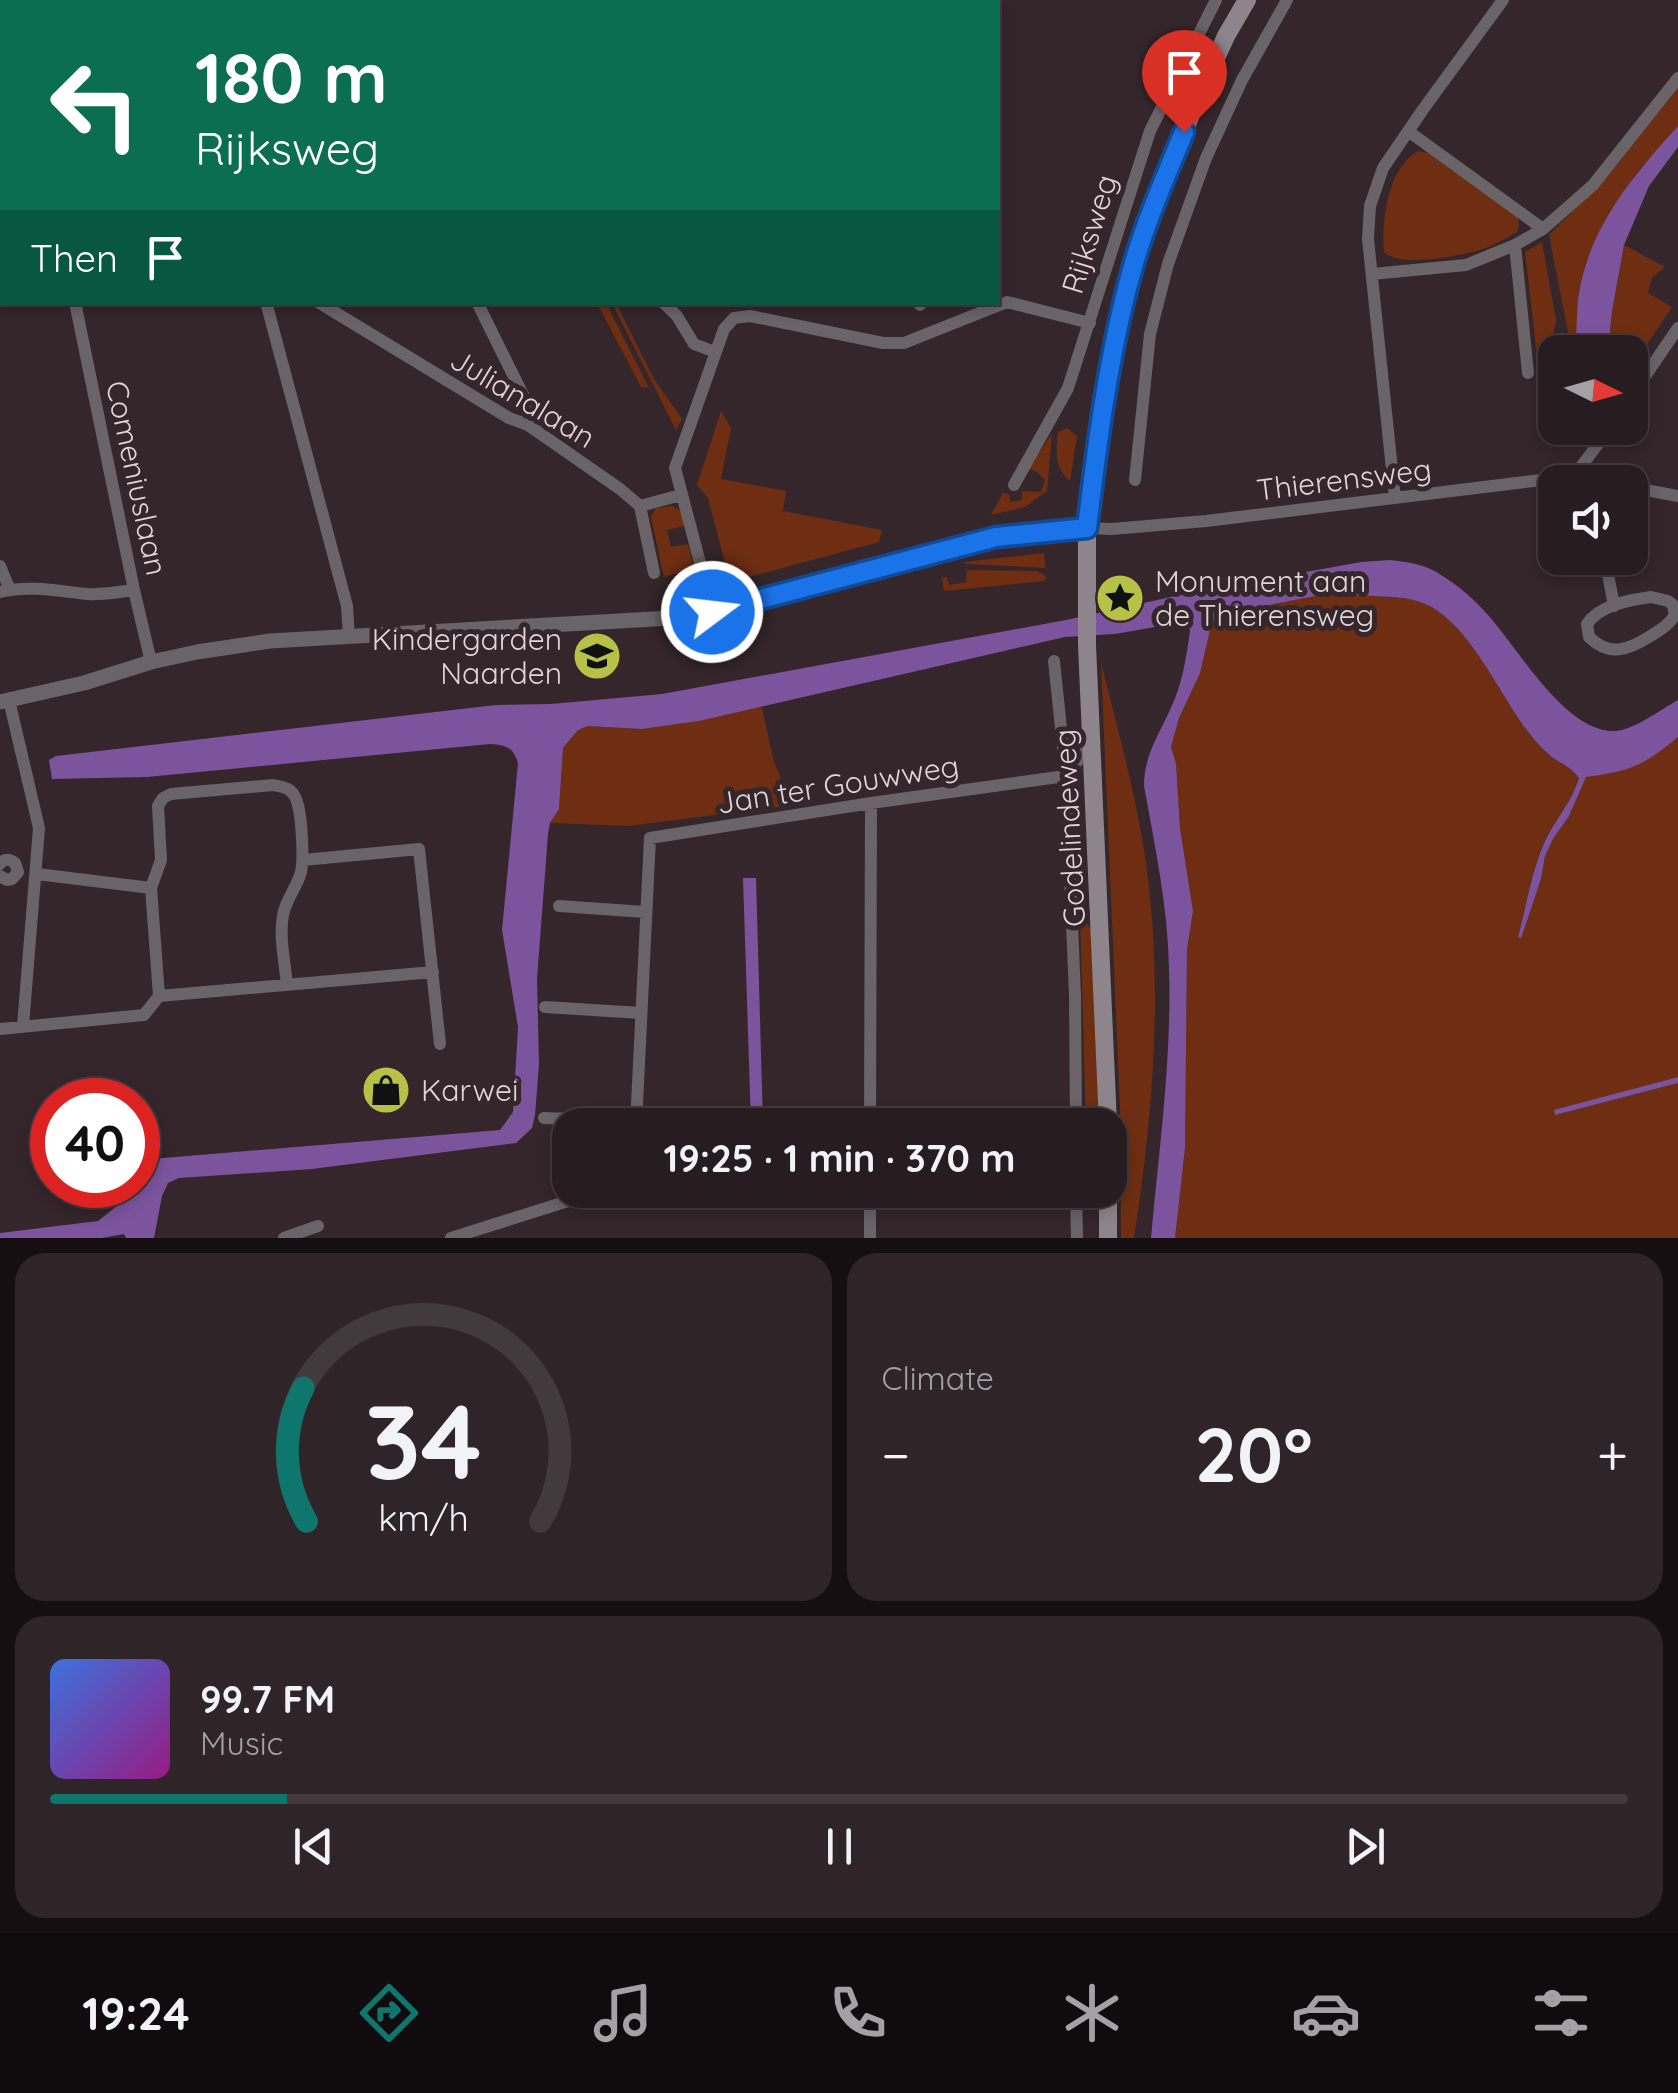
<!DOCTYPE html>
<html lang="en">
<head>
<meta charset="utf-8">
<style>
	:root { --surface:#271c20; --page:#2f2529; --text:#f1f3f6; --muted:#a4a1a5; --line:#433a3e; --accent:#0f766e }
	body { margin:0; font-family:Quicksand,sans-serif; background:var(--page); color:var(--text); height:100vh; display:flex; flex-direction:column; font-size:38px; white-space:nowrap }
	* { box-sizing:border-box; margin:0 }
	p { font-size:32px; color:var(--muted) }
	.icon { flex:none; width:55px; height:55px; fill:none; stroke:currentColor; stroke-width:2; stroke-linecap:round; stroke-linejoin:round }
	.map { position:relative; height:1238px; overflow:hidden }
	.sheet { display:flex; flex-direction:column; gap:15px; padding:15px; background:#150f12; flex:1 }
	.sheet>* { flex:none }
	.hud { position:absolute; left:0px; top:0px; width:1000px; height:305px; box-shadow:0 5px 15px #0003,0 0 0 2px var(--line); background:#0b6e4f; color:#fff; overflow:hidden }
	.needle { width:65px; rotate:95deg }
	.tools { position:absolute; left:1538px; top:335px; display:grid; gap:20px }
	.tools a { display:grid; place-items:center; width:110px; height:110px; border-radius:20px; background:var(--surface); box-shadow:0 5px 15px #0003,0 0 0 2px var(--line); font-size:50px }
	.speed { position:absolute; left:30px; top:1078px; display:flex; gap:20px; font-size:50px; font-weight:700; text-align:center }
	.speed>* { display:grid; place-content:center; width:130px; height:130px; border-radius:50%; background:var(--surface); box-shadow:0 5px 15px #0003,0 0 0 2px var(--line); line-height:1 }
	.speed .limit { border:15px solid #d22; background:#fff; color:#111 }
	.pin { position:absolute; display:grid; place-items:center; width:85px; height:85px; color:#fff; margin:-102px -42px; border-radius:50% 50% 50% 0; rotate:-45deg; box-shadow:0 0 10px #0007 }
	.pin .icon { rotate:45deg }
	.me { position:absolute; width:110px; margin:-55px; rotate:75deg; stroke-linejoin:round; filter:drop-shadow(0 0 8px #0008) }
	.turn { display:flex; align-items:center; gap:35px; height:210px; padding:0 30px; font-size:45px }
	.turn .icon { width:130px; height:130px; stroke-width:2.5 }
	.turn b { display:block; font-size:70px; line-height:85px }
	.then { display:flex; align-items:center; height:95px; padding:0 30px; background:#0003; gap:20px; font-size:38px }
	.big { font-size:75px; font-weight:700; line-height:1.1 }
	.sheet .widget { flex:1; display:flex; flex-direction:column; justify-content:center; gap:15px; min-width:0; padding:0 35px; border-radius:30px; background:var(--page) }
	.sheet .dial { align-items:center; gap:0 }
	.dial svg { height:260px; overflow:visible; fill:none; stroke:var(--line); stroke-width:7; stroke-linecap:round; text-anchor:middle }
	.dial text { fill:var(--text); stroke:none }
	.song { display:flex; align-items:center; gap:30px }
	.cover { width:120px; height:120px; border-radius:15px; background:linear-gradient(135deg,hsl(220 70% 55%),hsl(310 70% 35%)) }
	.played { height:10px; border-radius:5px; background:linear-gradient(90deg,var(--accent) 15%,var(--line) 15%) }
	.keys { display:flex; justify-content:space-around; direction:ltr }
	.heat { display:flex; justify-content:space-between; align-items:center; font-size:55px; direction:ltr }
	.sheet .tiles { flex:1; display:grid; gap:15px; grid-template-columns:1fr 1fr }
	.widget:last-child { grid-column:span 2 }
	.trip { position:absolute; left:552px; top:1108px; width:575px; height:100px; border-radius:30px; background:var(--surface); box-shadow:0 5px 15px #0003,0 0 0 2px var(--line); font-weight:700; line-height:100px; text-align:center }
	.dock { display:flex; height:160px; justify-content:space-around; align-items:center; background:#100b0d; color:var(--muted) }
	.dock .icon { width:70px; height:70px }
	.dock .current { color:var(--accent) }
	.dock b { font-size:45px; color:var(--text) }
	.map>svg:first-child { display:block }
	.green { fill:#6f2e12 }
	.water { fill:#7c549d }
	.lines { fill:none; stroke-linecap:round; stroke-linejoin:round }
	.minor { stroke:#6a6469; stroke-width:12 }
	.tertiary { stroke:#6a6469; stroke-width:15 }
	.secondary { stroke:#8e848c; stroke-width:18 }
	.route-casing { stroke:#114b97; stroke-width:25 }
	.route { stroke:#1a73e8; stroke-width:18 }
	.labels { text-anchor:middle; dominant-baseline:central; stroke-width:10; stroke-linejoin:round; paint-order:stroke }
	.street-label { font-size:30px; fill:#dfd5d8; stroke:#34262b }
	.poi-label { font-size:30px; fill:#dfd5d8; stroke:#34262b; text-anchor:start }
</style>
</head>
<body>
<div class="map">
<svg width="1678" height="1238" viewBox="0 0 1678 1238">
	<rect width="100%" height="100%" fill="#34262b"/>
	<path class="green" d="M1678 88V126L1635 175 1586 262 1578 304 1577 345 1581 352H1572L1549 235 1612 171Z
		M1418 151 1428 153 1518 218 1519 225 1517 232C1505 239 1493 246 1480 250 1457 256 1401 268 1384 252 1381 221 1388 168 1418 151Z
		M1542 242 1556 320 1552 342 1558 352H1555V370L1537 355 1525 252Z
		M1624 245 1665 267 1652 278 1648 293 1672 307 1636 361 1643 369 1630 386V352H1608L1612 311Z
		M597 303H606L649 388 641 387Z
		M612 303H616L654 379 682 419 676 430Z
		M721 411 731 428 721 479 786 491 783 511 882 530 879 542 730 582 708 498 697 485Z
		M1067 428 1077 436 1070 481C1054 467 1056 451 1058 432Z
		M1052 434 1047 491 1025 507 991 515 1003 493 1009 494 1010 502 1022 500V491L1041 492 1045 480 1037 472 1029 468Z
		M672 506 681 511 684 526 667 530 671 547 688 544 694 569 664 577 651 517 656 508Z
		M1044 553 1045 568 967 564 964 562Z
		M967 570 1037 571 1046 576 1045 581 944 591 942 578 947 577 949 585 966 582Z
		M1336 592C1363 599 1392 593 1420 602 1469 617 1501 700 1533 738 1539 745 1547 754 1555 759 1565 766 1572 768 1579 778 1572 800 1559 815 1548 835 1532 865 1527 903 1518 936L1520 938 1541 879 1545 856 1553 839 1569 816 1586 776C1623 772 1650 760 1678 737V1077L1554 1111 1555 1115 1678 1083V1238H1175L1185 1148 1187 949 1193 911 1180 828 1176 766 1171 747 1179 718 1200 673 1212 622 1243 610Z
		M1101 662C1119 735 1141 811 1149 887 1162 1003 1152 1123 1134 1238H1121L1120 1108Z
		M755 702 761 704 774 762 792 805 629 826 550 823 559 809 563 748 578 730 588 726 642 729 699 721Z
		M1080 912 1091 929 1099 1125H1086Z"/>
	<path class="water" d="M1678 126V147L1649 186 1624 245 1612 311 1608 352H1581C1574 341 1577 328 1577 315 1580 238 1629 180 1678 126Z
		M1390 560C1408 562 1425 564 1441 575 1459 586 1475 600 1488 615 1518 648 1566 734 1616 731 1633 730 1662 709 1678 700V737C1643 766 1631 771 1586 777L1569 816 1553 839 1545 856 1541 879 1521 938 1518 937C1527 904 1532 866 1548 835 1559 815 1572 800 1579 778 1572 768 1565 766 1555 759 1547 754 1539 745 1533 738 1501 700 1469 618 1420 602 1393 593 1363 599 1336 592L1243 610 1212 622 1200 673 1179 718 1171 747 1176 764 1180 828 1193 911 1187 949 1185 1148 1175 1238H1151C1159 1149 1172 1058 1169 969 1168 907 1155 847 1144 786 1144 756 1158 736 1170 710 1182 685 1186 659 1190 631L1188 625 1183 622 1115 634 1065 637 699 721 642 729 588 726 578 730 563 748 559 809 550 823 548 834 537 979 539 1064 535 1115 532 1128 516 1143 312 1169 179 1178 168 1183 162 1196 154 1238H126L124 1234 102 1238H0V1233L98 1221 121 1203 130 1185H138V1172L151 1159 500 1130 513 1112 518 1027 502 930 518 763C513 747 506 745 490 744L147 777 52 779 49 760 56 756 496 705 551 704 662 694 1066 620 1189 593 1361 562Z
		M743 878H756L763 1125H751Z
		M1678 1077V1083L1555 1115 1554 1110Z"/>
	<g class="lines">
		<path class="minor" d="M24 0 25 2
			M326 0 327 2
			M788 0 804 2
			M267 2 269 0
			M992 2 993 0
			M1408 131 1543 229
			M0 146 2 148
			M1515 245 1528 373
			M1372 274 1466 265 1515 245 1543 229 1593 185 1678 78
			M75 302 134 590 151 662
			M266 302 347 606 349 637
			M318 302 509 418 528 425 620 489 640 506 654 573
			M477 302 527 403 528 425
			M663 302 677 316 694 344 715 352
			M920 305 921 302
			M1630 398 1678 328
			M1574 476 1610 428
			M1135 480 1150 334 1168 264 1206 158 1242 80 1287 0
			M1014 485 1068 388 1150 131 1216 0
			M1630 487 1678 496
			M1395 498 1368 239 1370 206 1383 168 1424 108 1503 0
			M640 506 681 495
			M1087 528 1112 529 1206 521 1574 476 1606 482
			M1605 558 1614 606
			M0 566 10 590
			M0 592C29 585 58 591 87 594 102 595 119 592 134 590
			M1651 597 1668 601 1673 605 1675 615C1668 626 1660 630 1649 637 1628 650 1609 657 1589 637L1587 624C1600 605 1629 600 1651 597Z
			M713 612 675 468 724 329 734 318 750 316 883 343H904L1007 302 1090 323
			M1054 661 1066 776 1075 996 1076 1125
			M9 700 39 828 23 1026
			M303 860 419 849 440 1044
			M0 864C4 858 10 859 15 863L18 872 12 879 7 880 0 876
			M37 874 151 888
			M559 906 645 912
			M159 996 433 972
			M545 1007 641 1013
			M0 1029 144 1015 159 996 151 888 161 860 158 806 163 798 171 794 273 785C281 787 289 787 294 795 302 806 304 858 301 872 297 887 286 899 283 915 279 937 285 963 287 985
			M544 1118 636 1121
			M636 1125 650 838 871 803 1066 776 1092 742
			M870 1125 871 803
			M1076 1190 1077 1238
			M284 1238 318 1226
			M451 1238 603 1190
			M870 1238V1190"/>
		<path class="tertiary" d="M0 702 84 683 151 662 197 652 270 641 689 617 996 537 1087 528"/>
		<path class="secondary" d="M1108 1125 1087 645V528L1092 491 1113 355 1130 276 1157 196 1197 100 1226 36 1247 0
			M1108 1238V1190"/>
	</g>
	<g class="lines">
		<g class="route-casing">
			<path id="route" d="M712 612 996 537 1087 528C1097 445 1108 359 1130 277 1143 228 1164 180 1184 132"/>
		</g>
		<use href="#route" class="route"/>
	</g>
	<defs>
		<g id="sight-disc" transform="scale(2.5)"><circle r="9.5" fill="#b8c147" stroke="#34262b"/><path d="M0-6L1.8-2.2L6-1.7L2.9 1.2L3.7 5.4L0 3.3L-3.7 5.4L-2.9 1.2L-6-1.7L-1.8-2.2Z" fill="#111"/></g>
		<g id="school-disc" transform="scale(2.5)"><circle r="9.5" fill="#b8c147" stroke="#34262b"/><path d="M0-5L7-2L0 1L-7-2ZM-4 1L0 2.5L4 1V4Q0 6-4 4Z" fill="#111"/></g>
		<g id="shop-disc" transform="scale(2.5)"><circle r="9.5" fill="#b8c147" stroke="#34262b"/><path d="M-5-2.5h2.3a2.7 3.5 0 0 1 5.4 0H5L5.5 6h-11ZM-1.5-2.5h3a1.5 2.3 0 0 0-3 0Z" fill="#111"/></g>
	</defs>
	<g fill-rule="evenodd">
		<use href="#sight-disc" x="1120" y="598"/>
		<use href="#school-disc" x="597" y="656"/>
		<use href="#shop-disc" x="386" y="1090"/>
	</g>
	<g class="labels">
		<g class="street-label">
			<text transform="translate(1089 234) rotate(-73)">Rijksweg</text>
			<text transform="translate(523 398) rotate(31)">Julianalaan</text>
			<text transform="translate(137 478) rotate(78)">Comeniuslaan</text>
			<text transform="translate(1344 479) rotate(-7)">Thierensweg</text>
			<text transform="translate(838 784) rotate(-9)">Jan ter Gouwweg</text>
			<text transform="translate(1069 828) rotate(-93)">Godelindeweg</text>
		</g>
		<g class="poi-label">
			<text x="1155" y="581">Monument aan<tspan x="1155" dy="34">de Thierensweg</tspan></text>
			<text x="562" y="639" text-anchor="end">Kindergarden<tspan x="562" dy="34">Naarden</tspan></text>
			<text x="421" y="1090">Karwei</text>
		</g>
	</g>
</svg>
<div class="tools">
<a><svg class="needle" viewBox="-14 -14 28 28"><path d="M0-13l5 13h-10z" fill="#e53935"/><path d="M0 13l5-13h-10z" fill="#a4a1a5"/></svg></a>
<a><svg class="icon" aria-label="sound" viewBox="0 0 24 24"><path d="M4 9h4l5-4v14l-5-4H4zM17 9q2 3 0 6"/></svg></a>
</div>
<div class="speed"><div class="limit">40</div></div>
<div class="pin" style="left:1184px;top:132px;background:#d93025"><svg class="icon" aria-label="arrive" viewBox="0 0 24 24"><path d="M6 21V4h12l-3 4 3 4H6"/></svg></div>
<svg class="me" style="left:712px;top:612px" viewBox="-20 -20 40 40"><circle r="17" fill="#1a73e8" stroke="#fff" stroke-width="3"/><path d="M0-11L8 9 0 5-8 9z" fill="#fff"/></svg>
<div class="trip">19:25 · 1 min · 370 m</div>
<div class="hud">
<div class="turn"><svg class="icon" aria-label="left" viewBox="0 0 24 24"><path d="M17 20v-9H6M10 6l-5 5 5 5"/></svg><div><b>180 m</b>Rijksweg</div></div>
<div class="then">Then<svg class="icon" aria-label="arrive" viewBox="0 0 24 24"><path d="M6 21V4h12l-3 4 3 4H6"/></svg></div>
</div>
</div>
<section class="sheet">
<div class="tiles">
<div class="widget dial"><svg viewBox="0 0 100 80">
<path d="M14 69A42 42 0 1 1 86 69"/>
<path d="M14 69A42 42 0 0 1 13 28" stroke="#0f766e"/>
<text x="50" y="56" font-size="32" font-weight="700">34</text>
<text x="50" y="72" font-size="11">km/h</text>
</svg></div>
<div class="widget"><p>Climate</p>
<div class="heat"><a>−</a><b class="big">20°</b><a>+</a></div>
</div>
<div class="widget">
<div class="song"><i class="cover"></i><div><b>99.7 FM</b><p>Music</p></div></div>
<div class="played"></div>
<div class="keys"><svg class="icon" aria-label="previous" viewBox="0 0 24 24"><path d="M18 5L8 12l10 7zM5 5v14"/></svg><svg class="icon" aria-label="pause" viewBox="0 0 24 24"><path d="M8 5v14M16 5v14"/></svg><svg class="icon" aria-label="next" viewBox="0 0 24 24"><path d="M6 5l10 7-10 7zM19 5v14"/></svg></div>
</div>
</div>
</section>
<nav class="dock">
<b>19:24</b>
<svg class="icon current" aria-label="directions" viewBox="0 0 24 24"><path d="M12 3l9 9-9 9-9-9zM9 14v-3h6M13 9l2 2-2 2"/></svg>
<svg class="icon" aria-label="music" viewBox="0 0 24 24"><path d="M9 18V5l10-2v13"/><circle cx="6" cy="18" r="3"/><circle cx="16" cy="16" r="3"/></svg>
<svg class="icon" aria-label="phone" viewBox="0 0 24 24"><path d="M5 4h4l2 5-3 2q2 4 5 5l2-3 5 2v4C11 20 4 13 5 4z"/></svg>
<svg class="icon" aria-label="climate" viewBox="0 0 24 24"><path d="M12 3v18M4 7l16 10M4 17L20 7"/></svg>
<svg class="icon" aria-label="car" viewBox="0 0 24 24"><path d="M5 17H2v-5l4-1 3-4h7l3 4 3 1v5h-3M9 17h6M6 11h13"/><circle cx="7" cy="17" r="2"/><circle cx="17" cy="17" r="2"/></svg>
<svg class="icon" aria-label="filters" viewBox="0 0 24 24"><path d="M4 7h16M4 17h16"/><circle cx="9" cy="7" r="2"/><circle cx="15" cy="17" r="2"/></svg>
</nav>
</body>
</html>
